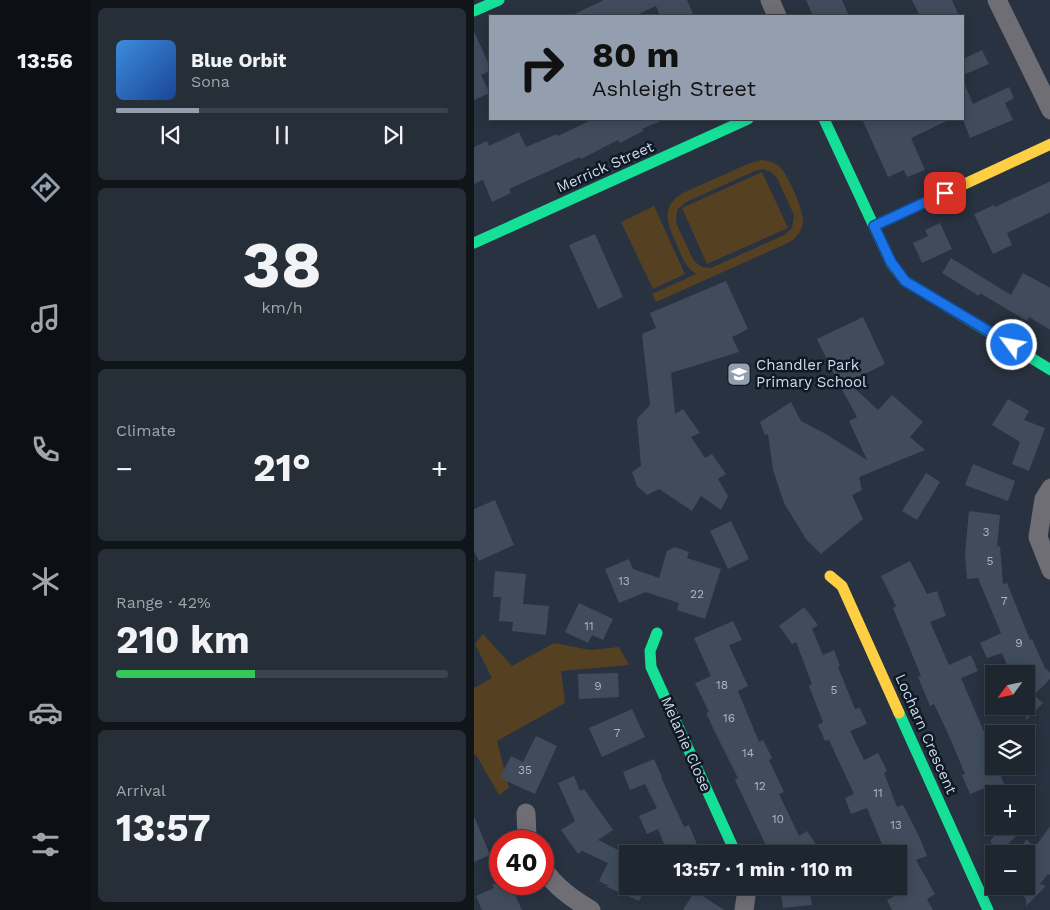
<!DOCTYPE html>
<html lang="en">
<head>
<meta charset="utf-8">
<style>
	:root { --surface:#1e2630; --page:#262e38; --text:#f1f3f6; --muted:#a1a5ab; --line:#3c434c; --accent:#939fae }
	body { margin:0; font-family:"Work Sans",sans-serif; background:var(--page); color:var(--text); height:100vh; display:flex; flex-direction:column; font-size:19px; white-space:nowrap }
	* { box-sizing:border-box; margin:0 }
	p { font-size:16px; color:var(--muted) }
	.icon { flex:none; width:28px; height:28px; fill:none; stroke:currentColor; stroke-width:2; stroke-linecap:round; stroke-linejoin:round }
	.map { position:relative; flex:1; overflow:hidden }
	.sheet { display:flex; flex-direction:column; gap:8px; padding:8px; background:#10151a; width:384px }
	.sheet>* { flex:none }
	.top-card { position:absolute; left:15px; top:15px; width:475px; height:105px; border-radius:0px; box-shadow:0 2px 12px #0003,0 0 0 1px var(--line); background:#939fae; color:#111; overflow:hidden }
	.needle { width:32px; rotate:237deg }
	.fabs { position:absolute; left:511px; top:665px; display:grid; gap:10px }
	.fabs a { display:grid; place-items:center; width:50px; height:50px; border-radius:0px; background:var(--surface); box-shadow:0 2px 12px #0003,0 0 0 1px var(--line); font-size:25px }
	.speed { position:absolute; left:15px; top:830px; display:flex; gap:10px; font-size:25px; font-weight:700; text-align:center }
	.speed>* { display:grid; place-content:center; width:65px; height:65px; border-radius:50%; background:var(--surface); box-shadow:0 2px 12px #0003,0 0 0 1px var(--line); line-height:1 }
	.speed .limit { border:8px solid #d22; background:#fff; color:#111 }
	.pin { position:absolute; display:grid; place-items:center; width:42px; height:42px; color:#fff; margin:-21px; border-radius:10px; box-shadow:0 2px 8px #0006 }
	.me { position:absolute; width:55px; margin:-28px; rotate:302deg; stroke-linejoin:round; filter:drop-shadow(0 0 4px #0008) }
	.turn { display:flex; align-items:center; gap:18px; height:105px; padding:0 20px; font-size:22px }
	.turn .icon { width:65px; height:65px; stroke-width:2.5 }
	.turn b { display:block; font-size:35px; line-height:42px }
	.big { font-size:38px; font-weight:700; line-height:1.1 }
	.sheet .widget { flex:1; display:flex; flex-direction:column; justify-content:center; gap:8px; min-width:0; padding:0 18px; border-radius:8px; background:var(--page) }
	.sheet .dial { align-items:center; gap:0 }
	.dial b { font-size:65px; line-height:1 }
	.song { display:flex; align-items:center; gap:15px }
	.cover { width:60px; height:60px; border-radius:8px; background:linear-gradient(135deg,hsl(210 70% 55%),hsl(220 70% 35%)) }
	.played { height:5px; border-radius:2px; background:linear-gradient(90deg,var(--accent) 25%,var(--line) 25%) }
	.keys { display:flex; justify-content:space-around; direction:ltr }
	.heat { display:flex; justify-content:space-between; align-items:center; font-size:28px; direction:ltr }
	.charge { height:8px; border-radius:4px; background:linear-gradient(90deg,#34c759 42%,var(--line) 0) }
	.trip { position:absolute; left:145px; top:845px; width:288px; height:50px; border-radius:0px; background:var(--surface); box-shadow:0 2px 12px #0003,0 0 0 1px var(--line); font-weight:700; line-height:50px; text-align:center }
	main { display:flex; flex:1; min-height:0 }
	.dock { display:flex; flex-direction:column; width:90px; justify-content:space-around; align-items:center; background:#0c0f13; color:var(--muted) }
	.dock .icon { width:35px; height:35px }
	.dock .on { color:var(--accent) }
	.dock b { font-size:22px; color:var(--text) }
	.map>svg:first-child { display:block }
	.green { fill:#554121; fill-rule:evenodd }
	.building { fill:#404c5c }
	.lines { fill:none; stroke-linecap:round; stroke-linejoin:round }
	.street { stroke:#6f6e74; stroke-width:19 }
	.fast { stroke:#16e098; stroke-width:11 }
	.slow { stroke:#ffcf43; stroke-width:11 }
	.route-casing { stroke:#114b97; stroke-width:12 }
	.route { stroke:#1a73e8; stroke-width:9 }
	.labels { text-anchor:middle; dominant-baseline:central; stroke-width:5; stroke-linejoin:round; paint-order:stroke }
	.number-label { font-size:12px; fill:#aab6c6 }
	.street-label { font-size:15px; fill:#cdd9ea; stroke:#0f1824 }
	.poi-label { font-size:15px; fill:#cdd9ea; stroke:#0f1824; text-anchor:start }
</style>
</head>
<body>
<main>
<nav class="dock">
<b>13:56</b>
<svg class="icon on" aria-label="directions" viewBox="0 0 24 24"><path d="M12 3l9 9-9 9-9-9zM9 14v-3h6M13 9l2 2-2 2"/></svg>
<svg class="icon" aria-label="music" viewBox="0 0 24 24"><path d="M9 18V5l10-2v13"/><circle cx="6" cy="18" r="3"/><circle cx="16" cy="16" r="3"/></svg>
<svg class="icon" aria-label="phone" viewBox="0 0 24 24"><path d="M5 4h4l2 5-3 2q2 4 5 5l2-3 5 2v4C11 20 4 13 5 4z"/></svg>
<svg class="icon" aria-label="climate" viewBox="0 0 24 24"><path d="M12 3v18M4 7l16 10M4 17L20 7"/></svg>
<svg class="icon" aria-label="car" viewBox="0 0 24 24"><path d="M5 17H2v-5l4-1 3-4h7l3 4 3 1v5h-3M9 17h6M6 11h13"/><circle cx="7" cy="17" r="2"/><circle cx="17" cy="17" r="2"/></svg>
<svg class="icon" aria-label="filters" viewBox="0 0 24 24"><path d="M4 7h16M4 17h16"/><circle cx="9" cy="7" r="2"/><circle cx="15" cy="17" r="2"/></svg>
</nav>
<section class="sheet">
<div class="widget">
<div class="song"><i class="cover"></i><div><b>Blue Orbit</b><p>Sona</p></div></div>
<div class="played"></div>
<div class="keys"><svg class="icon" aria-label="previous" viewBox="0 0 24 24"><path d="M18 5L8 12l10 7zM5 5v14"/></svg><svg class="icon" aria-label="pause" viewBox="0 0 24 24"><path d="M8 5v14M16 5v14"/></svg><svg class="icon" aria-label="next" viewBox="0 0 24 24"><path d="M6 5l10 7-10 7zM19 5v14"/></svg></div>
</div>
<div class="widget dial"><b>38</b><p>km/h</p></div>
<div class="widget"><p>Climate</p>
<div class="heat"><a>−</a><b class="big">21°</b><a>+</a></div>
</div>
<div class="widget"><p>Range · 42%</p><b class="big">210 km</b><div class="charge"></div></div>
<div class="widget"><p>Arrival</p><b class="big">13:57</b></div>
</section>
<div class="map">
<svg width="577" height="910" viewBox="0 0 577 910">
	<rect width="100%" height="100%" fill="#283240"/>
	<path class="green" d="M288 160C294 161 301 162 306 167 314 175 330 211 329 222 328 231 323 237 316 242L182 302 178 294 222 274C211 267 208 257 203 245 193 224 185 205 211 192L276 163ZM289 169 297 172 303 178 320 215 318 228 310 235 237 268 228 267 220 261 202 223 203 210 212 202 281 171Z
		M288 172 314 228 233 264 208 208Z
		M180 206 211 274 179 289 147 222Z
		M9 634 38 666 80 643 116 650 145 647 155 665 87 671 91 703 23 741 35 788 25 795 2 755H0V688L18 678 1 644Z"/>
	<path class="building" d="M130 0H213L220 16H186L182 6 160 16H96Z
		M332 0H368L375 16H339Z
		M438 0H478L485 16H446Z
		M0 31 16 67V71L7 75 16 93 0 100Z
		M508 50 515 64 489 75V59Z
		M489 80 499 104 535 87 540 98 531 103 539 120 496 138 489 120Z
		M119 119H191L168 129 169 131 146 143 144 140 107 159 106 157 35 189 37 193 18 202 9 180 0 184V147L13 141 15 146 45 132 52 147 83 134 84 136Z
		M388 119H477L437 138 451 170 433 177 430 170 414 177Z
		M577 181V212L533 233 538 245 519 254 500 214 520 205 521 207Z
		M466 223 478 249 448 263 439 243 454 236 451 230Z
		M121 234 149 297 124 309 95 245Z
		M477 258 537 295 549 273 577 288V330L555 317 553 321 506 293 505 296 468 273Z
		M252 281 274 329 258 337 265 352 197 373 201 414 209 409 226 433 217 437 231 458 238 454 252 474 244 479 254 496 247 510 227 496 218 511 185 489 173 495 163 486 158 472 167 466 163 419 176 405 168 334 182 328 176 313Z
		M389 317 411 364 374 382 404 410 418 395 449 422 436 437 451 450 385 477 388 490 378 495 389 519 347 554 332 539 310 503 299 470 294 434 291 435 286 422 317 402 327 421 350 433 393 460 375 421 383 417 366 386 343 339Z
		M534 399 555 411 550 420 571 428 555 471 538 464 546 442 518 425Z
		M499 464 541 481 534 501 491 485Z
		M452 473 466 482 443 520 428 511Z
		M21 500 40 545 5 561 0 551V509Z
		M495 511 526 515 523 547 526 546 529 584 533 583 556 640 558 639 571 668 577 673V678L560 695 569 703 552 720V664L535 670 528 653 513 658 506 643 527 633 504 578 493 579 491 554Z
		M257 521 275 559 254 569 236 531Z
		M201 547 215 552 213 558 247 569 231 619 203 610 205 603 172 592 145 603 131 569 155 559 159 569 185 578 193 551Z
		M436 561 453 594 463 591 472 616 456 622 475 665 497 655 504 671 487 678 510 732 512 731 520 749V766H527L530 775 527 776 534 794H513L511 788 496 794 488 775 491 774 476 738 460 704 456 706 444 677 447 676 419 608 422 606 407 576Z
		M21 571 52 574 49 604 75 606 72 635 38 631 39 622 25 621 27 597H19Z
		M105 603 139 619 129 640 118 635 114 643 91 632Z
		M330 607 344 625 338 629 349 655 360 650 366 666 364 667 381 709 386 708 393 724 376 731 390 760 404 753 413 771 410 773 423 807 429 805 444 834 453 856 442 860 461 894 453 899 459 910H418L413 900 424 894V854H412L393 808 377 814 371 798 380 794 355 740 351 741 344 725 349 722 335 686 338 684 322 642 318 644 305 626Z
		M259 621 268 640 255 645 274 686 264 691 285 742 289 740 298 758 295 760 310 792 305 794 325 836 333 831 343 846 331 854H296L261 780 264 778 240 730 232 713 235 712 221 683 237 676 220 638Z
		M144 673 145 697 105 699 104 674Z
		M158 709 171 737 128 757 115 728Z
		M62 736 83 746 61 794 26 778 37 756 49 762Z
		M180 759 188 777H187L210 827 215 825 227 854H194L184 829 173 834 165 816 183 808 171 784 156 790 149 772Z
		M100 776 106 791 110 789 139 830 124 840 154 855V886H172L165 901 131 886H135L125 881 134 863 108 851 104 854 87 830 101 821 84 783Z
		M0 816 16 855 0 862Z
		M577 825V875L574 874 566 884 572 886 552 906V899L539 886H552V854L546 851 552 839 561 847Z
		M511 826H535L543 835 526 852 516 841 521 835Z
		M18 884H36L48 910H8L2 896 20 888Z
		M314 886H335L338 905 309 908 306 887Z
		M221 891 250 910H209Z"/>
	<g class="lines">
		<path class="street" d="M296 0 303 16
			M523 0 577 110
			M577 488 570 499 564 537 577 570
			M52 813 53 836 55 841
			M69 868C81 887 99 899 117 910
			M270 910 272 896 271 886"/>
		<path class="fast" d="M0 11 25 0
			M350 119 417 263 431 281 577 370
			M0 243 274 119
			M183 633 176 651 177 667 262 854
			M425 713 514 910"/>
		<path class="slow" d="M400 226 577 144
			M356 576 368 586 425 713"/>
	</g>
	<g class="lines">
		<g class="route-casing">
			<path id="route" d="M471 193 400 226 417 262 431 281 538 345"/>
		</g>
		<use href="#route" class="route"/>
	</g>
	<defs>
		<g id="school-square" transform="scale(1.25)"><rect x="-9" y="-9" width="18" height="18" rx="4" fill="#939fae" stroke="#0f1824"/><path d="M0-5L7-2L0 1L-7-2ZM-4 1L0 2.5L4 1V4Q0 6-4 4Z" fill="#fff"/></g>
	</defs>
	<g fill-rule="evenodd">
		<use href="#school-square" x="265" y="374"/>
	</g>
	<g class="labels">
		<g class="number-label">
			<text x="512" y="532">3</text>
			<text x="516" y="561">5</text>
			<text x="150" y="581">13</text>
			<text x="223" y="594">22</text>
			<text x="530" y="601">7</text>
			<text x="115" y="626">11</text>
			<text x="545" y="643">9</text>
			<text x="248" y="685">18</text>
			<text x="124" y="686">9</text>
			<text x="360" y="690">5</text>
			<text x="255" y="718">16</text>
			<text x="143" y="733">7</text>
			<text x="274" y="753">14</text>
			<text x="51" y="770">35</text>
			<text x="286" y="786">12</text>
			<text x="404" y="793">11</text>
			<text x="304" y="819">10</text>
			<text x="422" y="825">13</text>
		</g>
		<g class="street-label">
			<text transform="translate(131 167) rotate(-24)">Merrick Street</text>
			<text transform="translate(452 734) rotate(66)">Locharn Crescent</text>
			<text transform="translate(212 744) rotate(66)">Melanie Close</text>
		</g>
		<g class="poi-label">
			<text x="282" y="365">Chandler Park<tspan x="282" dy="17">Primary School</tspan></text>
		</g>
	</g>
</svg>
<div class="fabs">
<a><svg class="needle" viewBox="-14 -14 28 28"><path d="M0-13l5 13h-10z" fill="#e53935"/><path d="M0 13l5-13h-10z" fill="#a1a5ab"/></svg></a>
<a><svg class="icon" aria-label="layers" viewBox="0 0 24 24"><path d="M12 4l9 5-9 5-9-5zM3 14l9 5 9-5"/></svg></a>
<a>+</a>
<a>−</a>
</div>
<div class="speed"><div class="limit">40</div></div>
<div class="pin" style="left:471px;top:193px;background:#d93025"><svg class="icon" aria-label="arrive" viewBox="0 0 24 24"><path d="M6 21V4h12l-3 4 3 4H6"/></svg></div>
<svg class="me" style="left:538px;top:345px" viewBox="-20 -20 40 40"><circle r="17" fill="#1a73e8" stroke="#fff" stroke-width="3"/><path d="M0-11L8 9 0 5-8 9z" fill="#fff"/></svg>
<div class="trip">13:57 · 1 min · 110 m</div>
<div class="top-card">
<div class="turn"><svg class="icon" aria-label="right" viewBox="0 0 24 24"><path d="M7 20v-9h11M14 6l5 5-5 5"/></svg><div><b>80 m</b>Ashleigh Street</div></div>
</div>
</div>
</main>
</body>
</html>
